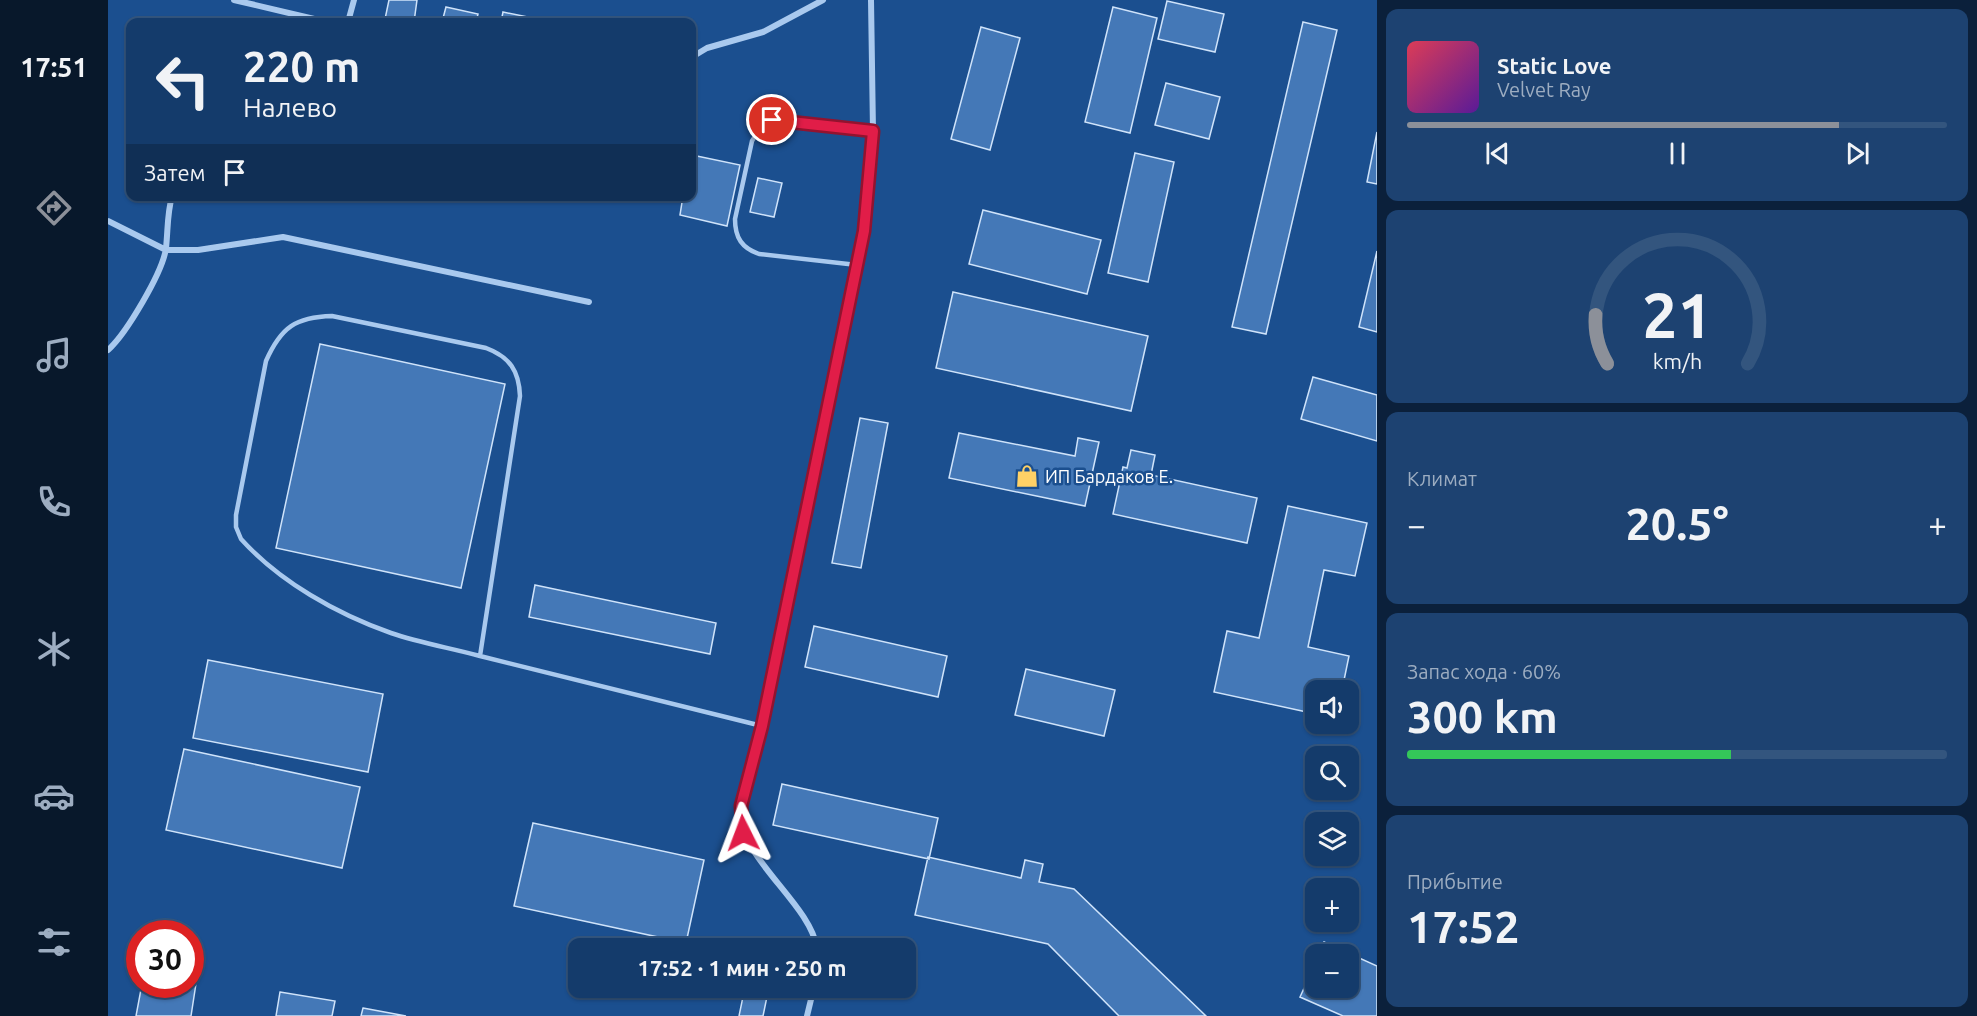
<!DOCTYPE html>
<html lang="ru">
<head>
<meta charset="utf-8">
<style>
	:root { --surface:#143b6b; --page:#1d4271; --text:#f1f3f6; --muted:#9dadc1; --line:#33557e; --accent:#8c9099 }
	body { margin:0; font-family:Ubuntu,sans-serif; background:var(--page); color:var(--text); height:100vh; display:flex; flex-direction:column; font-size:22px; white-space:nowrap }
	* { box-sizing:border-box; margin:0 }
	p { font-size:20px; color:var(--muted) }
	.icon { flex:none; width:33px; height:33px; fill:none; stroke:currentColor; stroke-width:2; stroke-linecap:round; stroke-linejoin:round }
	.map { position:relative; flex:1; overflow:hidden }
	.sheet { display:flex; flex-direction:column; gap:9px; padding:9px; background:#0b203b; width:600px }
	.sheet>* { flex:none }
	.top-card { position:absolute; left:18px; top:18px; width:570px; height:183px; border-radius:12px; box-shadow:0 2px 4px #0004,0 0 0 2px var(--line); background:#143b6b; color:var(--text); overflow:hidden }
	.buttons { position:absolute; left:1197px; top:680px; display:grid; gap:12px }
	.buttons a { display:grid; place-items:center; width:54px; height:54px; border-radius:12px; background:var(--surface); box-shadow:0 2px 4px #0004,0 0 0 2px var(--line); font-size:30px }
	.speed { position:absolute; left:18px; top:920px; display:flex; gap:12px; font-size:30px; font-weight:700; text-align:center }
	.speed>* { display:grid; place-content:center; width:78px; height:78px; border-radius:50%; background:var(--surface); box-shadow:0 2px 4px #0004,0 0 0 2px var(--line); line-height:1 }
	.speed .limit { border:9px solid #d22; background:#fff; color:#111 }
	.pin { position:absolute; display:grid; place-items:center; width:51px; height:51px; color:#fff; margin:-26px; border:3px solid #fff; border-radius:50%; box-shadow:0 2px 6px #0007 }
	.me { position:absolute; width:66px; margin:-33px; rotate:357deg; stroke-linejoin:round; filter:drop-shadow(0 0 4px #0008) }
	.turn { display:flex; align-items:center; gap:21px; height:126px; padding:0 18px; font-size:27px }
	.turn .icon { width:78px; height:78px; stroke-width:2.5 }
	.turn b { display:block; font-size:42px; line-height:51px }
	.then { display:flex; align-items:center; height:57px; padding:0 18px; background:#0003; gap:12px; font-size:22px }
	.big { font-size:45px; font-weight:700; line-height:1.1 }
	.sheet .tile { flex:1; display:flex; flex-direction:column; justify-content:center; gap:9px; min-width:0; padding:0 21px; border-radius:12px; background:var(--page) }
	.sheet .dial { align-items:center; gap:0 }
	.dial svg { height:156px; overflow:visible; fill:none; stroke:var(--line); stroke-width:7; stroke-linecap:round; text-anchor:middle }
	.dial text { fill:var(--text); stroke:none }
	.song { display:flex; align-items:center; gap:18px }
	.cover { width:72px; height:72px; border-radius:9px; background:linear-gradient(135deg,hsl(350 70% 55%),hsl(270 70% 35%)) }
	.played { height:6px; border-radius:3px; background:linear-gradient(90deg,var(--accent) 80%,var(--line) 80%) }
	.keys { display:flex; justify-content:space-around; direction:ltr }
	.heat { display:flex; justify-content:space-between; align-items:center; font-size:33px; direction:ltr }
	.charge { height:9px; border-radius:4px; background:linear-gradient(90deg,#34c759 60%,var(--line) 0) }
	.trip { position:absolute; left:460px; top:938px; width:348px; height:60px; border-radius:12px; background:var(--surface); box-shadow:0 2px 4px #0004,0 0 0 2px var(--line); font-weight:700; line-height:60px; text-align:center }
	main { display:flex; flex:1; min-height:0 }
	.tab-bar { display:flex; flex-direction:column; width:108px; justify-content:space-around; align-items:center; background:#08182b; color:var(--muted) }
	.tab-bar .icon { width:42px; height:42px }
	.tab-bar .active { color:var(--accent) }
	.tab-bar b { font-size:27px; color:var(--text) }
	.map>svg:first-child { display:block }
	.building { fill:#4478b7; stroke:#cfe3fa; stroke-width:1.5 }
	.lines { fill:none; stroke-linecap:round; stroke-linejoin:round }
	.service { stroke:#a9c9ee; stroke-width:4.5 }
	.minor { stroke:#a9c9ee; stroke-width:6 }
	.route-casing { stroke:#92132f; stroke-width:15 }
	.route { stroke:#e11d48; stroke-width:10 }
	.labels { text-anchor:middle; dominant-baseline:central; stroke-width:5; stroke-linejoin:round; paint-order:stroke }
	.poi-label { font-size:18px; fill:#fff; stroke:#1b4f8f; text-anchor:start }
</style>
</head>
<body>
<main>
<nav class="tab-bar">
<b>17:51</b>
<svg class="icon active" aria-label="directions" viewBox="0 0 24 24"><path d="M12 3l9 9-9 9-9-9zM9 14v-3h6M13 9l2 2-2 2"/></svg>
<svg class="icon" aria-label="music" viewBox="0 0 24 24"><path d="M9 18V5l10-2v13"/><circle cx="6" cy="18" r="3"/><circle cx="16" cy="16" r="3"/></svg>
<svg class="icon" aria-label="phone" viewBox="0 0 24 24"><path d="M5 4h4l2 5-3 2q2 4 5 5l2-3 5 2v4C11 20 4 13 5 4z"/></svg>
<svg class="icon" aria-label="climate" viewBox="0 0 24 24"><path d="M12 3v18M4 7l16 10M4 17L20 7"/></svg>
<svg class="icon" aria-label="car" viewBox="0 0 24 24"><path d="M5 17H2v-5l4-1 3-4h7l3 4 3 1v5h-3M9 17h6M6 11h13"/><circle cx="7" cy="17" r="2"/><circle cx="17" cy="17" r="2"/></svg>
<svg class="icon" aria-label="filters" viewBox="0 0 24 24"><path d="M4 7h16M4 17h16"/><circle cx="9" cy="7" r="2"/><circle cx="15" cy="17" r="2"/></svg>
</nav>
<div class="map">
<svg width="1269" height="1016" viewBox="0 0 1269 1016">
	<rect width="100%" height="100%" fill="#1b4f8f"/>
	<path class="building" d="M281 0H309L306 22 277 19Z
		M1059 1 1116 14 1107 52 1050 39Z
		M338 7 370 14 368 22H334Z
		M1005 7 1049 18 1022 133 977 122Z
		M395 12 430 19 429 22H393Z
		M1195 22 1229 30 1158 334 1124 327Z
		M873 27 912 38 882 150 843 139Z
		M1058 83 1112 97 1101 139 1047 125Z
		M1269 132V184L1259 182Z
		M1027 153 1066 162 1040 282 1000 273Z
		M584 155 632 165 619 226 572 215 575 196H584Z
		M650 178 674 183 666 217 642 212Z
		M875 210 993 240 979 294 861 264Z
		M1269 251V332L1251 327Z
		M845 292 1040 336 1023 411 828 368Z
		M212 344 397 384 353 588 168 548Z
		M1205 377 1269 395V441L1193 419Z
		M752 418 780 423 753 568 724 563Z
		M851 433 967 456 970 438 991 442 977 506 841 478Z
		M1023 450 1047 455 1043 475 1149 498 1139 543 1005 514 1015 467 1019 468Z
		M1180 506 1259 523 1247 576 1216 570 1200 647 1241 656 1234 690H1208V714L1106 692 1119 631 1151 638Z
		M427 585 608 623 602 654 421 617Z
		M706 626 839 656 830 697 697 667Z
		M100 660 275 694 260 772 85 738Z
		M918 669 1007 690 996 736 907 715Z
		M76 749 252 787 234 868 58 830Z
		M674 784 830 818 821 859 665 825Z
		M425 823 596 860 578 943 406 906Z
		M820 857 913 878 917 860 935 864 931 882 966 889 1098 1016H1011L940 944 807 915Z
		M1216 942 1269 966V1016H1235L1192 997 1208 962V987H1240V954H1211Z
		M82 976 89 977 83 1016H28L34 984H82Z
		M637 987H661L655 1016H631Z
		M172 992 227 1001 224 1016H168Z
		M255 1008 298 1016H253Z"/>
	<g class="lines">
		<path class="service" d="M749 265 651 254C634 248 627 238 627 219L644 141 655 124 674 119 765 131
			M372 656C343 648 312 643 283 633 229 614 172 582 133 539L128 527V515L158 361C173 327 188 317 224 316L378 348C402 357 411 371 412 396L372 656 654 726"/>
		<path class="minor" d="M126 0 219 22
			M240 22 246 0
			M584 57 599 48 655 32 715 0
			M0 221 58 250H90L175 237 481 302
			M0 350C18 334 55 272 58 248 60 230 59 214 64 196
			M709 948C702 906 643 867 632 820L756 231 765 131 763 0
			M699 1016 706 987"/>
	</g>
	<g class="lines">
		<g class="route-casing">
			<path id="route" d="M635 833 633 806 654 726 756 231 765 131 664 120"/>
		</g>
		<use href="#route" class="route"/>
	</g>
	<defs>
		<g id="shop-bare" transform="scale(1.8)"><path d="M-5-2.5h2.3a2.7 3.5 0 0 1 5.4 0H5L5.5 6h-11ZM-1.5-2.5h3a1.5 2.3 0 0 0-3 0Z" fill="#ffd166" stroke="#1b4f8f" stroke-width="2.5" paint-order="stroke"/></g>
	</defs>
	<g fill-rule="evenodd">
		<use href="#shop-bare" x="919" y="476"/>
	</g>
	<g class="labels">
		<g class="poi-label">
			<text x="937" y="476">ИП Бардаков Е.</text>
		</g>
	</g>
</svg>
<div class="buttons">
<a><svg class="icon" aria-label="sound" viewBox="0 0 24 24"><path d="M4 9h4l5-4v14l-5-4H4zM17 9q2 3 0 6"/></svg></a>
<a><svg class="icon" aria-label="search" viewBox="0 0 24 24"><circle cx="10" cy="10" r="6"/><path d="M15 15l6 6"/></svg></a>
<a><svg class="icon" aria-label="layers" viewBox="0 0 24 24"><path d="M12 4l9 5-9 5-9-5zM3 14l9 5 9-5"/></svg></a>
<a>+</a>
<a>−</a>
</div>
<div class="speed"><div class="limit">30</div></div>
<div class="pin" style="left:664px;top:120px;background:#d93025"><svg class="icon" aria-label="arrive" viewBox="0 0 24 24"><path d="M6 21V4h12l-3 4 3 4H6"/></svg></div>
<svg class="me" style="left:635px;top:833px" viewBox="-20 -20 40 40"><path d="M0-17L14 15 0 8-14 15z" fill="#e11d48" stroke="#fff" stroke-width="4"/></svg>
<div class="trip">17:52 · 1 мин · 250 m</div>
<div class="top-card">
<div class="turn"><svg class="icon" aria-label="left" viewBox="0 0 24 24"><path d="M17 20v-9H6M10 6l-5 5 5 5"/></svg><div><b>220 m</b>Налево</div></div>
<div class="then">Затем<svg class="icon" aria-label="arrive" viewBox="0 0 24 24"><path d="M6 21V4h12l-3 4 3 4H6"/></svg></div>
</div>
</div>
<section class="sheet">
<div class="tile">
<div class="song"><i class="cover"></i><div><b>Static Love</b><p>Velvet Ray</p></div></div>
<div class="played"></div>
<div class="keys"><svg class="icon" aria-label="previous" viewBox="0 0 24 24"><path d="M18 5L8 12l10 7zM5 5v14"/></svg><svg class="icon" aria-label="pause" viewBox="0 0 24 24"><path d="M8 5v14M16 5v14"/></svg><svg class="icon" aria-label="next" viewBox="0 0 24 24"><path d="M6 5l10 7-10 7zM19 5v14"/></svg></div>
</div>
<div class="tile dial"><svg viewBox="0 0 100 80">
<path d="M14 69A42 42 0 1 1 86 69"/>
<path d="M14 69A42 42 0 0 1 8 44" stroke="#8c9099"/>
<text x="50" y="56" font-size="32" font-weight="700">21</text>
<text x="50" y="72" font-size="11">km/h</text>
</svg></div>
<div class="tile"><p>Климат</p>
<div class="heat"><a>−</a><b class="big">20.5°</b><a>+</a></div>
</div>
<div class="tile"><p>Запас хода · 60%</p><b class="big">300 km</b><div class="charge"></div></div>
<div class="tile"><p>Прибытие</p><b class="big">17:52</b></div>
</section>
</main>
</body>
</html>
